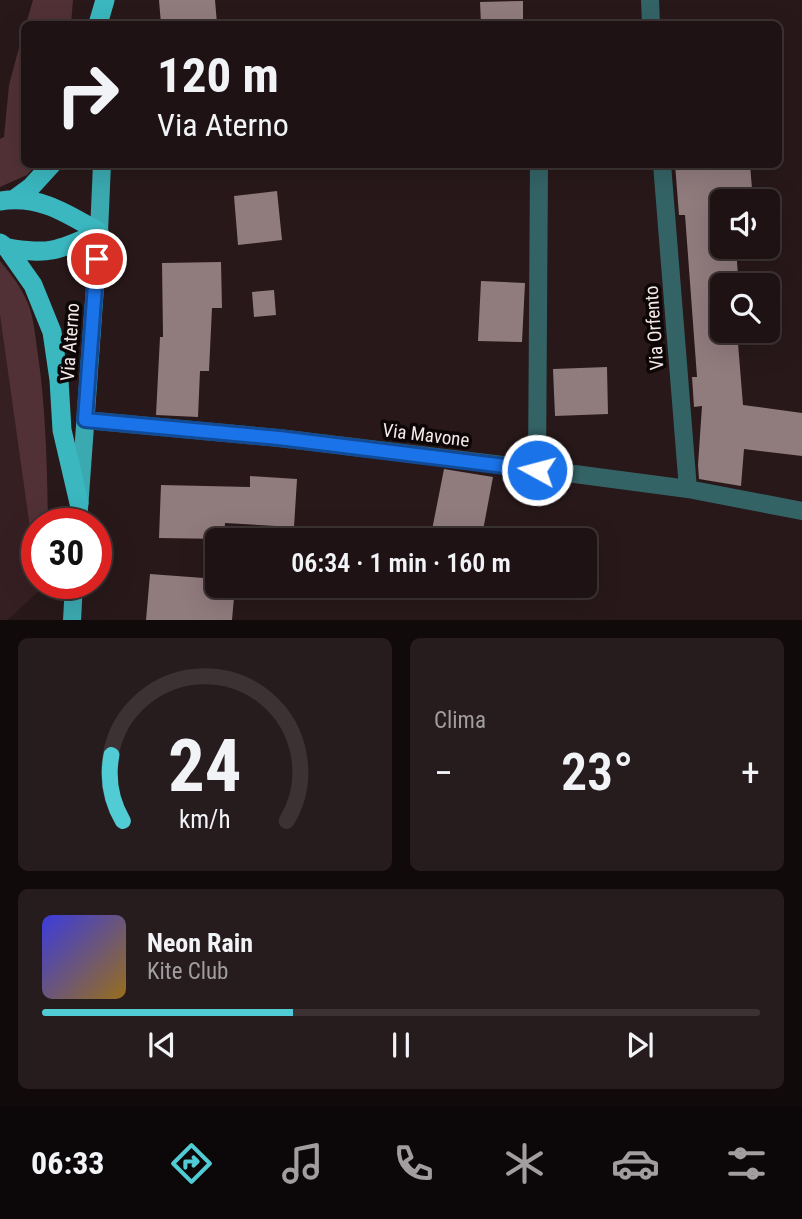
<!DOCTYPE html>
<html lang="it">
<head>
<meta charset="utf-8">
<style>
	:root { --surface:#1e1214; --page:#261b1d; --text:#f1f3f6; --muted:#a19ea0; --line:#3c3234; --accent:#51ccd4 }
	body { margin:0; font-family:"Roboto Condensed",sans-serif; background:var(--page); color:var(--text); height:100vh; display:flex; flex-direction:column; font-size:26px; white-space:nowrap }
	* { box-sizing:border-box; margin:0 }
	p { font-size:23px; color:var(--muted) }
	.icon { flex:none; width:38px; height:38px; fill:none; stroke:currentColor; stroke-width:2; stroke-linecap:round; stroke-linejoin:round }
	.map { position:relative; height:620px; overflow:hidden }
	.side { display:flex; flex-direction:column; gap:18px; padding:18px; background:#100a0b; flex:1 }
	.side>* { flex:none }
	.banner { position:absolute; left:21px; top:21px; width:761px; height:147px; border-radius:10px; box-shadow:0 7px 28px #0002,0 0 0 2px var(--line); background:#1e1214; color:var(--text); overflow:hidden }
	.tools { position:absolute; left:710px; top:189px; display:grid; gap:14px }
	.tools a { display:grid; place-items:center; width:70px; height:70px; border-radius:10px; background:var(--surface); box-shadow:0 7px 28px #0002,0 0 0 2px var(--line); font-size:35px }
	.speed { position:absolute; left:21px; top:508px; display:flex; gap:14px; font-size:35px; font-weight:700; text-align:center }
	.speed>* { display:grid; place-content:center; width:91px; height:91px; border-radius:50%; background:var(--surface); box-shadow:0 7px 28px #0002,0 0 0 2px var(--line); line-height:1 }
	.speed .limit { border:10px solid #d22; background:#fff; color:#111 }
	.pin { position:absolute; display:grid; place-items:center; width:60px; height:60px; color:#fff; margin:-30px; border:4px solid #fff; border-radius:50%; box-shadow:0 2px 7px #0007 }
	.me { position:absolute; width:77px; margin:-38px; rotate:277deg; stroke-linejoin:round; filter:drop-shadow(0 0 5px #0008) }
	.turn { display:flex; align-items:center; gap:24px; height:147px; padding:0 21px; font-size:32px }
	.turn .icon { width:91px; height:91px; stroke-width:2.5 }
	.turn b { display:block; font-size:49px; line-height:60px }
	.big { font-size:52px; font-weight:600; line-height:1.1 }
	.side .card { flex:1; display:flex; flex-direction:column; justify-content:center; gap:10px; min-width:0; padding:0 24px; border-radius:10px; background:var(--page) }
	.side .dial { align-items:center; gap:0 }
	.dial svg { height:182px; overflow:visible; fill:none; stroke:var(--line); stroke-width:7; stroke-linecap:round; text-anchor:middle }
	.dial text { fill:var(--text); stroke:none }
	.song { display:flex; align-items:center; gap:21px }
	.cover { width:84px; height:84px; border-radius:10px; background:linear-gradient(135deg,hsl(240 70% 55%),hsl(40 70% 35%)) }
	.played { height:7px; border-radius:4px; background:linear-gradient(90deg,var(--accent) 35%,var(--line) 35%) }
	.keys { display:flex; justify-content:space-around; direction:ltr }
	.heat { display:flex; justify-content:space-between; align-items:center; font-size:38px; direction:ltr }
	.side .tiles { flex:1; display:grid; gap:18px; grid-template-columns:1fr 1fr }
	.card:last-child { grid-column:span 2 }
	.trip { position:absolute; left:205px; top:528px; width:392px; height:70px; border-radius:10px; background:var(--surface); box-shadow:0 7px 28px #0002,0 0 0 2px var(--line); font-weight:600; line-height:70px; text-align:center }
	.dock { display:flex; height:112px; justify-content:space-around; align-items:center; background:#0c0708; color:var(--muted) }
	.dock .icon { width:49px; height:49px }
	.dock .selected { color:var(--accent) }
	.dock b { font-size:32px; color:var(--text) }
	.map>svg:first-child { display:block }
	.built { fill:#361f22 }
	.green { fill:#513136 }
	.building { fill:#907b7d }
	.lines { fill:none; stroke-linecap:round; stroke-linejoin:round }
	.minor { stroke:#346366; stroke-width:18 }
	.primary { stroke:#3ba9b0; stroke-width:18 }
	.trunk { stroke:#3bb7bf; stroke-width:19 }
	.route-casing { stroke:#114b97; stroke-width:18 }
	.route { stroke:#1a73e8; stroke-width:12 }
	.labels { text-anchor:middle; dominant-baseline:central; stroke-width:7; stroke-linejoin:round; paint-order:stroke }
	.street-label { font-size:19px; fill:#f5e9ea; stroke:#0c0606 }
</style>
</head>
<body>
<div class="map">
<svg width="802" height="621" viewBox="0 0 802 621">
	<rect width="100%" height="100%" fill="#28181a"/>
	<path class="built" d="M0 315 39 591 6 621 0 620Z"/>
	<path class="green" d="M33 0H73L71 24H26Z
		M24 29V164L36 165 27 175 0 187V139L4 137 9 85Z
		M0 261C9 272 19 284 25 297 34 314 35 336 38 355 46 411 47 467 48 523H37V578L0 315Z"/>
	<path class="building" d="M159 0H215L217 24H161Z
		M523 1V24H481L480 2Z
		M675 164H750L753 201H723V247H736L738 276 723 277V331H737L743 405 802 413V456L744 449 741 486 699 479 698 465 702 406 694 407 692 377H697L685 215H679Z
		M277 191 282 240 238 245 234 196Z
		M221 262 222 308H212L209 371H200L198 417 156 415 160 337H163L162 263Z
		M481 281 525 283 522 342 478 341Z
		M274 290 276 315 254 317 252 292Z
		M607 367 608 414 555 416 553 369Z
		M444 469 493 477 481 541H462L431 535Z
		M250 476 297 479 294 527 225 523 224 539 159 538 161 485 250 487Z
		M150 574 217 579V586H235L232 620H146Z"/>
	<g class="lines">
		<path class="minor" d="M650 0 651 24
			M662 164 688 489
			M85 420 279 438 537 469 688 489 802 511
			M537 469 539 164"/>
		<path class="primary" d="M78 523 99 232 102 164
			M72 621 74 583"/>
		<path class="trunk" d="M98 24 105 0
			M16 198 31 187 52 164
			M0 201C40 195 66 213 99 232
			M0 243 7 248 33 285 52 332 59 380 62 430 79 503
			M7 248C22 250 37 253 52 250 68 247 84 239 99 232"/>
	</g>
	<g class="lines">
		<g class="route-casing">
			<path id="route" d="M97 259 85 420 279 438 537 470"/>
		</g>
		<use href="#route" class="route"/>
	</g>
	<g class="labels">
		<g class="street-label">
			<text transform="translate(654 328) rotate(-94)">Via Orfento</text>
			<text transform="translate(70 342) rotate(-86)">Via Aterno</text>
			<text transform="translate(426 435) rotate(7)">Via Mavone</text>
		</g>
	</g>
</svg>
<div class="tools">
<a><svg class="icon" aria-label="sound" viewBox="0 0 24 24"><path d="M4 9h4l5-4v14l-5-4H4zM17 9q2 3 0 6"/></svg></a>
<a><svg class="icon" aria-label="search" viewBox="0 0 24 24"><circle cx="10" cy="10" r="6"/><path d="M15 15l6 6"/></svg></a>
</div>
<div class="speed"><div class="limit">30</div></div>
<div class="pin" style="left:97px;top:259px;background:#d93025"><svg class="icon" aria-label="arrive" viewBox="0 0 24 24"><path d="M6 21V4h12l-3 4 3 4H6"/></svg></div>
<svg class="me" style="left:537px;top:470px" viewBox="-20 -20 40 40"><circle r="17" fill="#1a73e8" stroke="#fff" stroke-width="3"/><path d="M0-11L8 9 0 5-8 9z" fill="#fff"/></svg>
<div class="trip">06:34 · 1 min · 160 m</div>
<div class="banner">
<div class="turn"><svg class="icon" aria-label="right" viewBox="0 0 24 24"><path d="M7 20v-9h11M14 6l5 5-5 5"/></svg><div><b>120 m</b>Via Aterno</div></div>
</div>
</div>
<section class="side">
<div class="tiles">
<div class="card dial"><svg viewBox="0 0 100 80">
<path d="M14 69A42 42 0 1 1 86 69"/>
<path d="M14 69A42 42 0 0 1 9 40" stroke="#51ccd4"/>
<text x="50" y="56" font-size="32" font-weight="700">24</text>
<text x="50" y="72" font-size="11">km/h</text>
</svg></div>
<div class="card"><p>Clima</p>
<div class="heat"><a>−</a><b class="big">23°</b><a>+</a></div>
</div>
<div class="card">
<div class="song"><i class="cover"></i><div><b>Neon Rain</b><p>Kite Club</p></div></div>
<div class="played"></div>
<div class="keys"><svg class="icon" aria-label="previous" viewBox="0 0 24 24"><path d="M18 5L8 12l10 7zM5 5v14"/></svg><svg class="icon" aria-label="pause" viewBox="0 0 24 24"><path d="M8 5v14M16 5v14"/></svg><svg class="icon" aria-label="next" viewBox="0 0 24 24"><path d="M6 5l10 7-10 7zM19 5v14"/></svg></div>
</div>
</div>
</section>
<nav class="dock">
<b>06:33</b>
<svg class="icon selected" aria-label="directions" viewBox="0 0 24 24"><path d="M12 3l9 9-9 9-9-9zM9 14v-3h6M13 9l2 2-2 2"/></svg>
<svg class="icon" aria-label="music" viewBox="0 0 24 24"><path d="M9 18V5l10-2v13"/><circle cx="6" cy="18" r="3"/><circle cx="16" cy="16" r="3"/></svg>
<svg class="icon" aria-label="phone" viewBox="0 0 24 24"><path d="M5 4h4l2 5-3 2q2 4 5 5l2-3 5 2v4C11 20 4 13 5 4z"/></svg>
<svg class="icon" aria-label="climate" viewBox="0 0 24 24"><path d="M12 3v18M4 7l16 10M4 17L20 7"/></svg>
<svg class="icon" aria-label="car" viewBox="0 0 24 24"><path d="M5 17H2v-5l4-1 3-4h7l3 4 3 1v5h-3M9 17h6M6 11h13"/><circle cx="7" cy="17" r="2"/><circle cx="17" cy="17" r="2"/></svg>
<svg class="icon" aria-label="filters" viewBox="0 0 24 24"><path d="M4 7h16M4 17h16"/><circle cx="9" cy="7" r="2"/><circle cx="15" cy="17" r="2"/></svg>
</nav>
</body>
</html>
